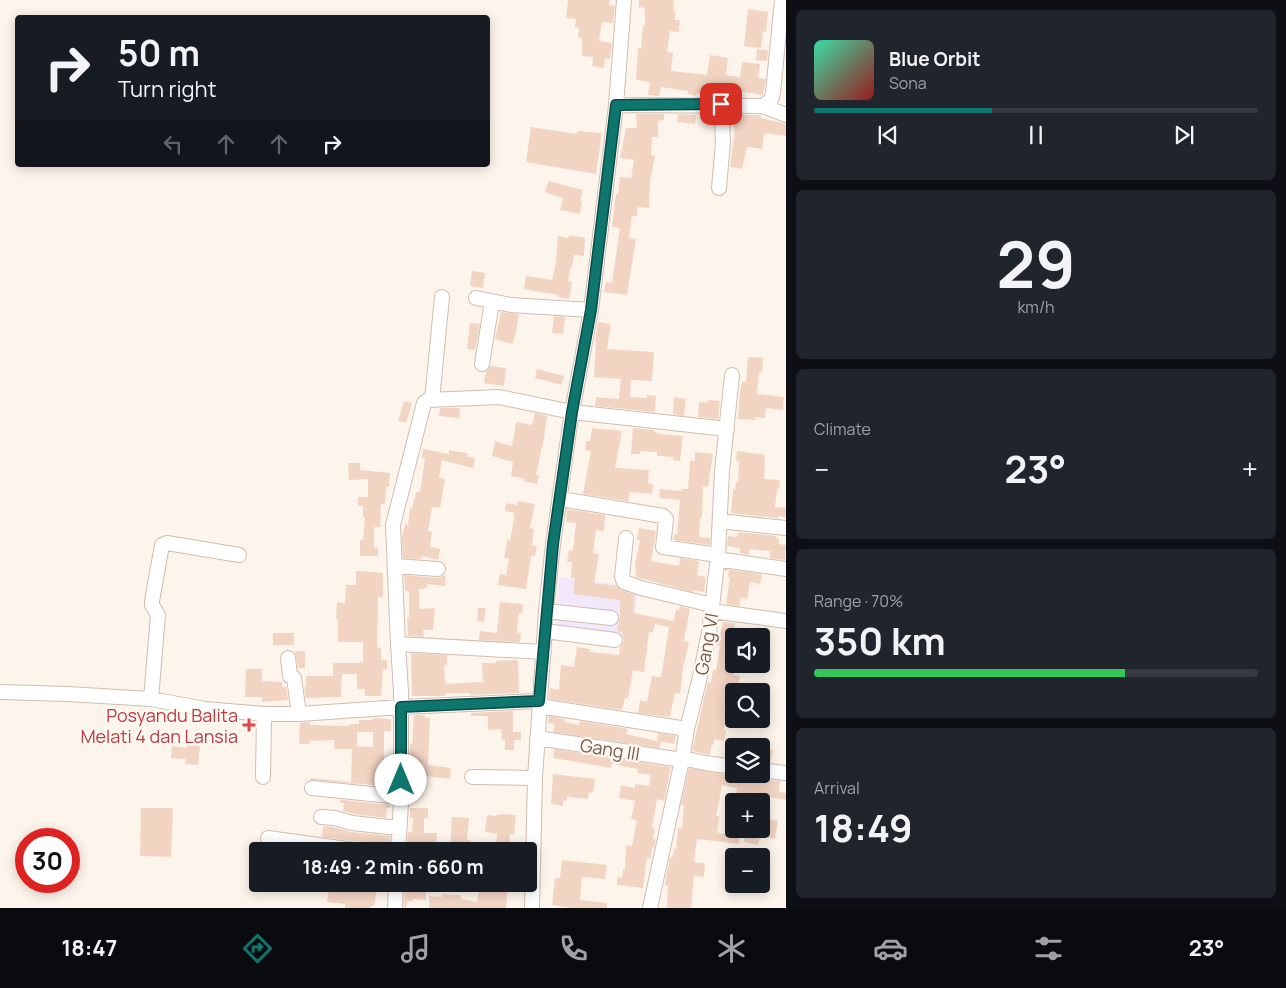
<!DOCTYPE html>
<html lang="en">
<head>
<meta charset="utf-8">
<style>
	:root { --surface:#171b24; --page:#20242c; --text:#f1f3f6; --muted:#9ea1a6; --line:#363941; --accent:#0f766e }
	body { margin:0; font-family:Manrope,sans-serif; background:var(--page); color:var(--text); height:100vh; display:flex; flex-direction:column; font-size:19px; white-space:nowrap }
	* { box-sizing:border-box; margin:0 }
	p { font-size:16px; color:var(--muted) }
	.icon { flex:none; width:28px; height:28px; fill:none; stroke:currentColor; stroke-width:2; stroke-linecap:round; stroke-linejoin:round }
	.map { position:relative; flex:1; overflow:hidden }
	.details { display:flex; flex-direction:column; gap:10px; padding:10px; background:#0d0f14; width:500px }
	.details>* { flex:none }
	.hud { position:absolute; left:15px; top:15px; width:475px; height:152px; border-radius:5px; box-shadow:0 2px 12px #0003; background:#171b24; color:var(--text); overflow:hidden }
	.controls { position:absolute; left:725px; top:628px; display:grid; gap:10px }
	.controls a { display:grid; place-items:center; width:45px; height:45px; border-radius:5px; background:var(--surface); box-shadow:0 2px 12px #0003; font-size:25px }
	.speed { position:absolute; left:15px; top:828px; display:flex; gap:10px; font-size:25px; font-weight:700; text-align:center }
	.speed>* { display:grid; place-content:center; width:65px; height:65px; border-radius:50%; background:var(--surface); box-shadow:0 2px 12px #0003; line-height:1 }
	.speed .limit { border:8px solid #d22; background:#fff; color:#111 }
	.pin { position:absolute; display:grid; place-items:center; width:42px; height:42px; color:#fff; margin:-21px; border-radius:10px; box-shadow:0 2px 8px #0006 }
	.me { position:absolute; width:55px; margin:-28px; rotate:0deg; stroke-linejoin:round; filter:drop-shadow(0 0 4px #0008) }
	.turn { display:flex; align-items:center; gap:18px; height:105px; padding:0 20px; font-size:22px }
	.turn .icon { width:65px; height:65px; stroke-width:2.5 }
	.turn b { display:block; font-size:35px; line-height:42px }
	.lanes { display:flex; align-items:center; height:48px; padding:0 20px; background:#0003; justify-content:center; gap:25px; direction:ltr }
	.lanes .off { opacity:.35 }
	.big { font-size:38px; font-weight:700; line-height:1.1 }
	.details .tile { flex:1; display:flex; flex-direction:column; justify-content:center; gap:8px; min-width:0; padding:0 18px; border-radius:8px; background:var(--page) }
	.details .dial { align-items:center; gap:0 }
	.dial b { font-size:65px; line-height:1 }
	.song { display:flex; align-items:center; gap:15px }
	.cover { width:60px; height:60px; border-radius:8px; background:linear-gradient(135deg,hsl(160 70% 55%),hsl(0 70% 35%)) }
	.played { height:5px; border-radius:2px; background:linear-gradient(90deg,var(--accent) 40%,var(--line) 40%) }
	.keys { display:flex; justify-content:space-around; direction:ltr }
	.heat { display:flex; justify-content:space-between; align-items:center; font-size:28px; direction:ltr }
	.charge { height:8px; border-radius:4px; background:linear-gradient(90deg,#34c759 70%,var(--line) 0) }
	.trip { position:absolute; left:249px; top:842px; width:288px; height:50px; border-radius:5px; background:var(--surface); box-shadow:0 2px 12px #0003; font-weight:700; line-height:50px; text-align:center }
	.menu { display:flex; height:80px; justify-content:space-around; align-items:center; background:#090b0e; color:var(--muted) }
	.menu .icon { width:35px; height:35px }
	.menu .on { color:var(--accent) }
	.menu b { font-size:22px; color:var(--text) }
	main { display:flex; flex:1; min-height:0 }
	.map>svg:first-child { display:block }
	.education { fill:#f2e8fa }
	.building { fill:#f2d4c3; fill-rule:evenodd }
	.lines { fill:none; stroke-linecap:round; stroke-linejoin:round }
	.minor-casing { stroke:#d0bdb0; stroke-width:16 }
	.minor { stroke:#fff; stroke-width:14 }
	.route-casing { stroke:#0a4d48; stroke-width:12 }
	.route { stroke:#0f766e; stroke-width:9 }
	.health-dot { fill:#e0444e; stroke:#fff9f2; stroke-width:2 }
	.labels { text-anchor:middle; dominant-baseline:central; stroke-width:4.5; stroke-linejoin:round; paint-order:stroke }
	.street-label { font-size:18px; fill:#795b4d; stroke:#fff9f2 }
	.health-label { font-size:18px; fill:#be3a42; stroke:#fff9f2; text-anchor:end }
</style>
</head>
<body>
<main>
<div class="map">
<svg width="786" height="908" viewBox="0 0 786 908">
	<rect width="100%" height="100%" fill="#fdf5eb"/>
	<path class="education" d="M559 577 638 587 633 637 555 630Z"/>
	<path class="building" d="M568 0H610L609 5 615 6 613 23 602 22 599 41 612 43 610 59H605L604 68 592 66 593 57 582 56V38H578L579 28 575 27 576 19 566 18Z
		M639 0H674L673 11H675V20H680L679 32 670 31 667 52 673 53 671 71 707 75 710 55 728 58 726 75 740 77 742 62 760 64 758 78 766 79 763 95 726 89 725 92 706 91 705 94 697 93 696 96 688 94V91L661 87 659 96 648 95 650 82 636 80 638 48 641 49 643 26H645V8L639 7Z
		M748 9 768 12 766 32 763 31 761 48 744 46Z
		M757 49 768 50 767 61 756 60Z
		M636 114H664V120L658 121V137H652L651 155 655 156 650 181 649 208 638 207 637 216H632L629 238 636 239 627 295 604 292 606 282 612 283 620 228 612 227 616 194H618L620 177 631 178 634 160 620 158 626 128H637Z
		M678 114 696 115 695 124 677 122Z
		M735 115H761V118L786 124V136L767 133 766 135 764 134 762 149 747 147 742 169 730 167 735 129H734Z
		M531 127 577 134 578 131 602 133 596 174 526 162Z
		M548 181 583 190 580 201 582 202 580 214 560 210 563 198 545 192Z
		M569 235 585 238 584 256 574 255 572 267 571 266 568 281 572 282 569 299 558 297V295L524 289 526 276 552 280 556 263 558 236 568 238Z
		M472 271 485 273 483 288 470 286Z
		M501 312 519 314 516 332 512 344 495 339Z
		M554 316 565 317 563 334 552 333Z
		M598 322 611 324 607 349 654 352 652 381 631 380 630 397 647 398V395L656 396 655 412 595 406 596 397 619 399 621 379 594 377 596 342H595Z
		M470 323 480 324 475 350 467 349Z
		M748 357 763 358 762 372H759L757 394 784 397 783 410 766 408 765 418 755 417V420L738 419 740 392 742 382H746Z
		M490 366 506 368 504 386 484 383 486 372Z
		M537 369 564 376 561 385 535 378Z
		M674 397 686 399 684 416 673 414Z
		M708 400 720 401 718 419 698 417 699 402 708 403Z
		M404 401 412 403 406 423 398 421Z
		M440 408H460L459 418 439 416Z
		M535 413 547 416 544 438 536 475H539L537 484 524 481 525 479 511 476 513 462 492 456 495 441 512 446 516 422 532 425Z
		M592 428 622 431 615 468 649 470 648 483 653 484 652 494 630 492 628 501 583 494 591 451 585 450 586 441H590Z
		M633 428 654 430V432H657V434L683 436 680 461 673 460V457L657 456V452L640 451V454H631Z
		M423 449 449 454V450L459 452 468 453 467 457 475 458 473 468 442 460 439 478 445 479 440 508 432 507 428 531 432 532 430 547 440 549 438 560 421 556V559L403 558 402 538 405 524 408 525 410 508 412 509 416 492H420L425 459 422 458Z
		M737 451 765 455 764 479 780 480 779 489H777L775 507 786 508V517L778 516V518L731 513 733 489 735 490 736 482H738L739 461 736 460Z
		M695 452 713 454 708 487 703 486 702 518H700L699 537 710 538V545L673 540 674 534 677 535 680 500 659 498 660 489 682 491V489H688L690 461H695Z
		M348 463H360V470L390 473 389 487H386L385 504H381L380 527H374V548H378V556H360V540H363L365 517H363V506H358V497H368V479L349 480Z
		M518 501 535 504 530 528 534 529 532 545 537 546 535 556H531L526 589 498 585 500 574 506 575 509 559 504 558 507 540 510 541 514 519V513L505 511 506 503 517 505Z
		M567 509 605 515 604 531 596 530 593 553 599 554 594 583 617 586 621 590 635 595 633 613 674 621 676 610H679L680 606 690 609 684 641 689 642 683 668 680 694 675 693 670 717 638 713 640 700 647 702 652 676 661 677 665 653 669 627 655 624 653 632H649L644 672 633 670 628 698H625L622 710 549 699 550 688 559 690 561 665 574 667 577 647 590 649V652L619 655 620 647 624 641 622 632 617 631 620 618V600L573 594 575 578H571L572 562H567L569 550 573 551 576 523 566 522Z
		M639 528 656 531 651 561 679 566 680 558 699 561 697 575 706 577 704 592 693 590V592L636 577 635 565 640 540H637Z
		M738 532 776 536V538L779 539V544L786 545 785 560 770 558V551L749 549V555L740 553V548L727 546 728 536 737 537Z
		M725 569 762 574 760 584 750 582 747 599 741 598 739 606 726 604 730 578 728 577 729 571H725Z
		M356 571 383 573V598L378 597 377 647 381 648V660H387V669H383L381 696H365V689H357V674H342L341 697 306 698 304 687H306V676H333V663H359V662H363V642H338V619H336L337 602 345 603 346 585H356Z
		M404 575 437 578 446 575 445 586 427 584V588L419 589V609L435 608 433 630H423L424 637 408 636 407 618H409V591H405Z
		M500 602 523 604 522 614 519 613 517 633H521L520 642 479 640 480 631 497 633Z
		M478 608H486L484 622 477 621Z
		M723 622 743 624 735 623 732 637 734 638V675L740 676 737 691H734V717L726 715 724 730 726 731 724 741 714 739V745L712 744 710 755 692 751 708 682 711 683 713 670H716L720 646 716 645 718 634H720Z
		M273 633H294V645H273Z
		M295 651H305V668H298Z
		M411 653 447 655V665H444L445 684 483 682 482 663H496V661L518 660 519 693 470 695V693H445V696H412Z
		M246 669H262V681L282 682V687H286L288 700 262 702V697H245Z
		M527 710 513 711V732H521V740H514V750H505V740H502L501 729 488 730V716H471V713Z
		M414 715H425V718H430L428 765 451 768 450 779 419 775V772L410 771V744H412Z
		M549 716 565 719 564 722 579 725 580 721 628 729 626 734 661 742 660 748 553 732 555 724 548 723Z
		M373 718 391 719V731H384V757L385 760H392V768L381 769 380 785H384V786L310 780V778L351 782 352 749H334V740L310 741V744H299L300 723 310 722V725L349 726V724H359V720H373ZM357 732H373V747L357 746Z
		M658 733 676 736 674 744 657 741Z
		M187 745 200 746 198 765 185 764 186 759 171 758 172 746 187 748Z
		M554 749 671 767 664 801 657 799 652 827 655 828 653 839H656L654 848 652 847 651 858H647L643 888 617 885V877L622 878 623 869 625 870 626 845 632 846 637 820 631 819 635 801 619 798 621 785 635 788V784L649 786 651 775 638 773V769L612 764 611 768 553 758Z
		M764 749 773 750 770 762 761 761Z
		M689 768 733 776 739 774H753L759 779 780 781 779 792 786 793V800L768 797 767 801H735L737 788 722 785 716 816H719L717 833 740 836 739 844 697 839 694 862 705 863 704 877 694 876 691 908H667L668 886 665 885 666 877 670 857H673L674 849 676 850 678 828H682L684 806 681 804Z
		M553 774 595 779 593 793 589 792 588 799 567 797V801L563 800V806L551 804Z
		M324 798 390 805V808H387L386 818 354 814 343 811 344 803H340V800Z
		M141 808H173L171 857 140 856Z
		M410 808H428V818H424V833H437L436 851H407L408 832H412L413 818H410Z
		M503 814 516 815 514 835 510 834 509 851H496L497 834 485 832 487 815 496 816V815Z
		M452 817 469 818 467 840H471L470 851H450Z
		M761 818 778 821 775 839 760 836 758 845 744 842 746 833H742L743 829H761Z
		M323 826 333 827 351 832 390 836 389 849 370 848V846L362 842 322 837Z
		M562 860 607 865 605 879 582 877 580 900 607 903V908H572L552 905 555 878H560Z
		M330 884H378L374 906H371L370 908H345V904L327 902Z
		M405 884H425L426 900 413 899V901H407L406 908H404Z
		M493 884H508L506 908H429V896L442 897V894L461 895V899L477 902 479 891 486 892V890L492 891Z"/>
	<g class="lines">
		<g class="minor-casing">
			<path id="minor" d="M616 105 763 106 771 100 773 93 782 0
				M763 106 786 115
				M719 188 723 142 721 104
				M476 298 511 305 591 310
				M482 364 492 302
				M432 400 442 297
				M561 499 663 516 666 519 663 547 718 555
				M720 521 786 528
				M626 538 622 577 624 582 641 588 712 605
				M717 559 786 569
				M395 566 438 569
				M546 611 611 618
				M712 611 786 621
				M545 631 615 640
				M398 644 544 652
				M288 658 290 676 294 678 299 714
				M0 692 68 694 151 699 205 709 264 714H299L401 707 539 701
				M151 699 158 615 152 605V601L162 545 167 543 239 555
				M539 706 687 729
				M537 738 682 760
				M682 758 705 763 734 767
				M761 770 785 773
				M263 777 264 714
				M472 777 535 778
				M312 788 401 797
				M321 817 335 818 352 823 399 828
				M268 838 361 851
				M398 851 401 803V692L398 644 393 525 424 403 428 400 499 397 572 412 727 429
				M395 908 396 884
				M532 908 535 778 546 611 553 544 571 417 591 310 616 105 624 0
				M650 908 682 760 687 729 699 681 709 633 718 555 722 471 732 375"/>
		</g>
		<use href="#minor" class="minor"/>
	</g>
	<g class="lines">
		<g class="route-casing">
			<path id="route" d="M401 780V707L539 701 553 544 572 412 591 310 616 105 721 104"/>
		</g>
		<use href="#route" class="route"/>
	</g>
	<path class="health-dot" d="M246.5 717.5h5v5h5v5h-5v5h-5v-5h-5v-5h5z"/>
	<g class="labels">
		<g class="street-label">
			<text transform="translate(706 644) rotate(-80)">Gang VI</text>
			<text transform="translate(610 749) rotate(9)">Gang III</text>
		</g>
		<g class="health-label">
			<text x="238" y="715">Posyandu Balita<tspan x="238" dy="21">Melati 4 dan Lansia</tspan></text>
		</g>
	</g>
</svg>
<div class="controls">
<a><svg class="icon" aria-label="sound" viewBox="0 0 24 24"><path d="M4 9h4l5-4v14l-5-4H4zM17 9q2 3 0 6"/></svg></a>
<a><svg class="icon" aria-label="search" viewBox="0 0 24 24"><circle cx="10" cy="10" r="6"/><path d="M15 15l6 6"/></svg></a>
<a><svg class="icon" aria-label="layers" viewBox="0 0 24 24"><path d="M12 4l9 5-9 5-9-5zM3 14l9 5 9-5"/></svg></a>
<a>+</a>
<a>−</a>
</div>
<div class="speed"><div class="limit">30</div></div>
<div class="pin" style="left:721px;top:104px;background:#d93025"><svg class="icon" aria-label="arrive" viewBox="0 0 24 24"><path d="M6 21V4h12l-3 4 3 4H6"/></svg></div>
<svg class="me" style="left:401px;top:780px" viewBox="-20 -20 40 40"><circle r="19" fill="#fff"/><path d="M0-13L10 11 0 6-10 11z" fill="#0f766e"/></svg>
<div class="trip">18:49 · 2 min · 660 m</div>
<div class="hud">
<div class="turn"><svg class="icon" aria-label="right" viewBox="0 0 24 24"><path d="M7 20v-9h11M14 6l5 5-5 5"/></svg><div><b>50 m</b>Turn right</div></div>
<div class="lanes"><svg class="icon off" aria-label="left" viewBox="0 0 24 24"><path d="M17 20v-9H6M10 6l-5 5 5 5"/></svg><svg class="icon off" aria-label="ahead" viewBox="0 0 24 24"><path d="M12 20V5M6 11l6-6 6 6"/></svg><svg class="icon off" aria-label="ahead" viewBox="0 0 24 24"><path d="M12 20V5M6 11l6-6 6 6"/></svg><svg class="icon" aria-label="right" viewBox="0 0 24 24"><path d="M7 20v-9h11M14 6l5 5-5 5"/></svg></div>
</div>
</div>
<section class="details">
<div class="tile">
<div class="song"><i class="cover"></i><div><b>Blue Orbit</b><p>Sona</p></div></div>
<div class="played"></div>
<div class="keys"><svg class="icon" aria-label="previous" viewBox="0 0 24 24"><path d="M18 5L8 12l10 7zM5 5v14"/></svg><svg class="icon" aria-label="pause" viewBox="0 0 24 24"><path d="M8 5v14M16 5v14"/></svg><svg class="icon" aria-label="next" viewBox="0 0 24 24"><path d="M6 5l10 7-10 7zM19 5v14"/></svg></div>
</div>
<div class="tile dial"><b>29</b><p>km/h</p></div>
<div class="tile"><p>Climate</p>
<div class="heat"><a>−</a><b class="big">23°</b><a>+</a></div>
</div>
<div class="tile"><p>Range · 70%</p><b class="big">350 km</b><div class="charge"></div></div>
<div class="tile"><p>Arrival</p><b class="big">18:49</b></div>
</section>
</main>
<nav class="menu">
<b>18:47</b>
<svg class="icon on" aria-label="directions" viewBox="0 0 24 24"><path d="M12 3l9 9-9 9-9-9zM9 14v-3h6M13 9l2 2-2 2"/></svg>
<svg class="icon" aria-label="music" viewBox="0 0 24 24"><path d="M9 18V5l10-2v13"/><circle cx="6" cy="18" r="3"/><circle cx="16" cy="16" r="3"/></svg>
<svg class="icon" aria-label="phone" viewBox="0 0 24 24"><path d="M5 4h4l2 5-3 2q2 4 5 5l2-3 5 2v4C11 20 4 13 5 4z"/></svg>
<svg class="icon" aria-label="climate" viewBox="0 0 24 24"><path d="M12 3v18M4 7l16 10M4 17L20 7"/></svg>
<svg class="icon" aria-label="car" viewBox="0 0 24 24"><path d="M5 17H2v-5l4-1 3-4h7l3 4 3 1v5h-3M9 17h6M6 11h13"/><circle cx="7" cy="17" r="2"/><circle cx="17" cy="17" r="2"/></svg>
<svg class="icon" aria-label="filters" viewBox="0 0 24 24"><path d="M4 7h16M4 17h16"/><circle cx="9" cy="7" r="2"/><circle cx="15" cy="17" r="2"/></svg>
<b>23°</b>
</nav>
</body>
</html>
